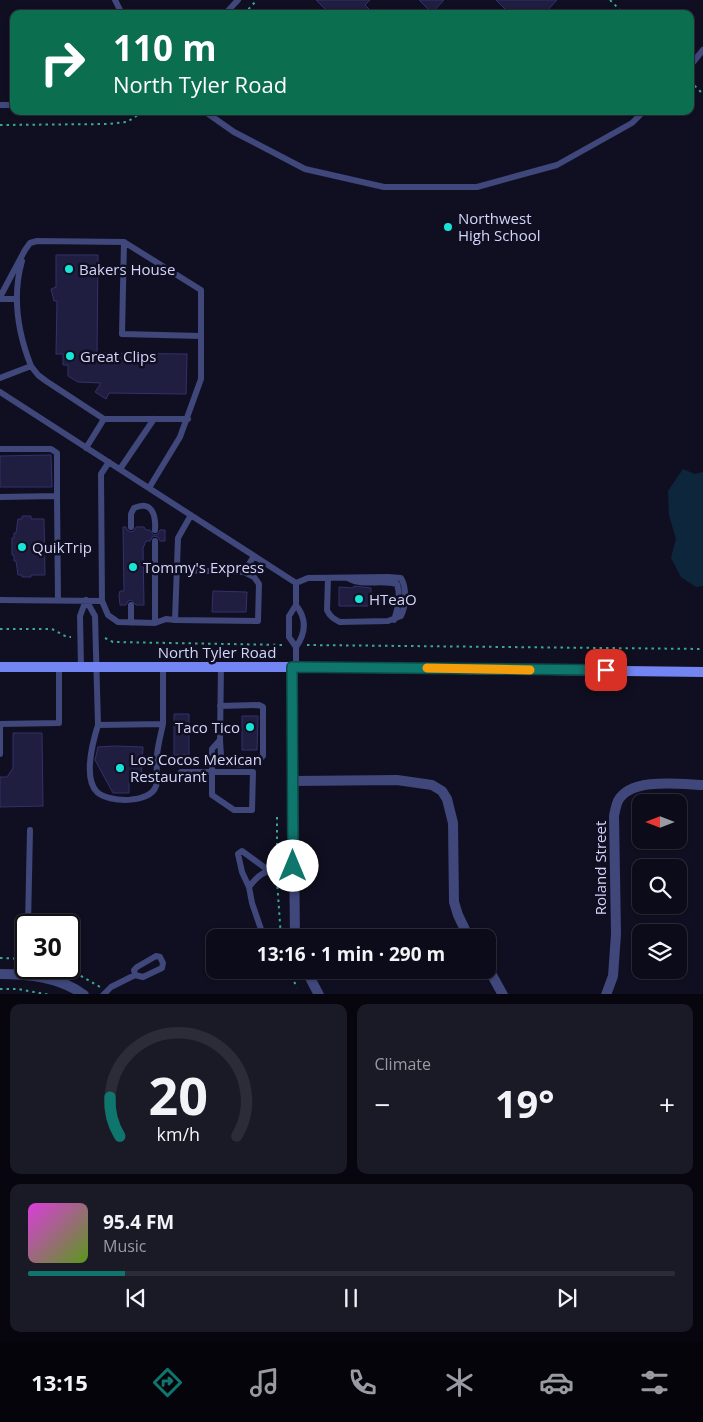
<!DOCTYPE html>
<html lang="en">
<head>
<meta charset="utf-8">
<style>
	:root { --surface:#0c0b19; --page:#1a1926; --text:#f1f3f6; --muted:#9a9ba2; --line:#2c2b38; --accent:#0f766e }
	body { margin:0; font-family:"Open Sans",sans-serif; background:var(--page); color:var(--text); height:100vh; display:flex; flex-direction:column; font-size:19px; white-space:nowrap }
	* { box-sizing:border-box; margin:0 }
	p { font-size:16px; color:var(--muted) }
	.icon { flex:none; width:28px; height:28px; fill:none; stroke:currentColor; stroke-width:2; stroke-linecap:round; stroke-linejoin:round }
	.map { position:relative; height:994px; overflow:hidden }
	.details { display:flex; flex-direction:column; gap:10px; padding:10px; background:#07060e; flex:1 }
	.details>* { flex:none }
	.top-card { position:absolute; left:10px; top:10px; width:684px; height:105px; border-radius:10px; box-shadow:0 1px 4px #0004,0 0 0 1px var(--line); background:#0b6e4f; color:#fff; overflow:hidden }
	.needle { width:32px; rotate:270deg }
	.tools { position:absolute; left:632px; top:794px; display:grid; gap:10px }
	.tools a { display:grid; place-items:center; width:55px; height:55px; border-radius:10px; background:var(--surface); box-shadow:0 1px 4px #0004,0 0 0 1px var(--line); font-size:25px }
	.speed { position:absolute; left:15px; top:914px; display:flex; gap:10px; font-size:25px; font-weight:700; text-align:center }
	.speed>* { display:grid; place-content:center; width:65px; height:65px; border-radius:50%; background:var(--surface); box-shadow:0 1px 4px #0004,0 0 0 1px var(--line); line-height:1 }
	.speed .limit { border:2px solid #111; border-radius:8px; background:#fff; color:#111 }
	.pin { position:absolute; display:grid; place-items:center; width:42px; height:42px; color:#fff; margin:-21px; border-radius:10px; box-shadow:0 2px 8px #0006 }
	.me { position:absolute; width:55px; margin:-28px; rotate:0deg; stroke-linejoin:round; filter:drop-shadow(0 0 4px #0008) }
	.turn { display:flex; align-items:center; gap:18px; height:105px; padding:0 20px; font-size:22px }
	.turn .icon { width:65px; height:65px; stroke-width:2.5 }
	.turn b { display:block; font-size:35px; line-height:42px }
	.big { font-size:38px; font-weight:700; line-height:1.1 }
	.details .tile { flex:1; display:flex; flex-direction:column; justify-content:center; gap:8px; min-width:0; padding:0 18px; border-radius:10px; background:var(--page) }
	.details .dial { align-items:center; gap:0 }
	.dial svg { height:130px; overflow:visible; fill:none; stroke:var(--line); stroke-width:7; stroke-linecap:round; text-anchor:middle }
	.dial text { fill:var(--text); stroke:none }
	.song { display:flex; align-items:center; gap:15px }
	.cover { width:60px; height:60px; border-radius:8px; background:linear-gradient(135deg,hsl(300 70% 55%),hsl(90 70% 35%)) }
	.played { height:5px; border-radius:2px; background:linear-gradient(90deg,var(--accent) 15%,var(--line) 15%) }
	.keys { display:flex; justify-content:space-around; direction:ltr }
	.heat { display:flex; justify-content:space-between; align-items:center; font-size:28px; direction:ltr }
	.details .tiles { flex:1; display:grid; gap:10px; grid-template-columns:1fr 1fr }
	.tile:last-child { grid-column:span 2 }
	.trip { position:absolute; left:206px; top:929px; width:290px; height:50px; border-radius:10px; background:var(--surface); box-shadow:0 1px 4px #0004,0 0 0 1px var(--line); font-weight:700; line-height:50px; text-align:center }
	.tabs { display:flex; height:80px; justify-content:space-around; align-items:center; background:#05040a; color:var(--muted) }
	.tabs .icon { width:35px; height:35px }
	.tabs .active { color:var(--accent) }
	.tabs b { font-size:22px; color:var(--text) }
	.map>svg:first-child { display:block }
	.water { fill:#0e263b }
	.building { fill:#1f1d40; stroke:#33316a }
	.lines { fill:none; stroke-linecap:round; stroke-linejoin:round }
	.path { stroke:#3aa98f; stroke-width:2; stroke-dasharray:2.5 4; stroke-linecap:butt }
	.lane { stroke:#3f477b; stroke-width:6 }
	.street { stroke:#3f477b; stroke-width:10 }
	.secondary { stroke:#7385f2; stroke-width:10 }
	.route-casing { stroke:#0a4d48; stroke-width:12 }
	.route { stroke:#0f766e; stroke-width:9 }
	.slow { stroke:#f59e0b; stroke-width:9 }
	.poi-dot { fill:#16e5d7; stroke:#100f21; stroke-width:2 }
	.labels { text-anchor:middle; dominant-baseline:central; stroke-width:5; stroke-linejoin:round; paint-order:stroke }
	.poi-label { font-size:15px; fill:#d3d5fb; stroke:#100f21; text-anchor:start }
	.street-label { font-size:15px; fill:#d3d5fb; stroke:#100f21 }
</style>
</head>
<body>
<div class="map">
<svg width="703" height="995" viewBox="0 0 703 995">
	<rect width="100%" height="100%" fill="#100f21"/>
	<path class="water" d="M683 469 695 474 703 472V586L696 587 681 577 671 558 676 539 669 515 668 491Z"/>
	<path class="building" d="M316 0H370L365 5 374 14H330Z
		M419 0H444L432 13Z
		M496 0H557L544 14H510Z
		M56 255H98L97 353 187 354 186 394 109 393 106 399 95 392 101 383 78 382 68 376V365H63V354H56L57 301H54L51 289 56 287Z
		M51 455 52 487H0V456Z
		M22 516H31V519H44L45 575H31V577H22V575H18L16 561H14V555H12V538H14V533H16L18 519H22Z
		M123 527H126L127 530 131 532 134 531 136 527H144L146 530H150L154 535 158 534 160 530H165V541H160L158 537 153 536 150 541H146L143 548 144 605H136L131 600 128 601 126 605H120L119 595 120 591H124Z
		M354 586 371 588V606H339V587L353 588Z
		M213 591 247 592 246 612H212Z
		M174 714H189V755H174Z
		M242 716H258L257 750H242Z
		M13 733H42L43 806 0 807V777H7L13 768Z
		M115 746 143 747 141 782H129V793H113L95 760 98 747Z"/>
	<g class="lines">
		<path class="path" d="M610 0 624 14
			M244 14 257 0
			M690 81 703 94
			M0 125 107 124 127 122 144 111
			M0 629H52L67 637H71
			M105 638 113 642 284 645
			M307 645 703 649
			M277 817V863
			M277 880 281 938
			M0 958 26 959
			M63 968 76 973 100 987
			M289 970 297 988
			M0 989H18L50 995"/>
		<path class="lane" d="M115 0 122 14
			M225 14 238 0
			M690 66 703 50
			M0 105H14
			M204 111 234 132 305 169 384 187H477L557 165 632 123 644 111
			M124 242 122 334 201 336
			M0 297 25 250 30 243 37 241 124 242 201 290V379L180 437 149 488
			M0 299H17
			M31 366 38 375 46 381 104 419H188
			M0 378 31 366C18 333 12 296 22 261
			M0 392 296 583V605L289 616V637L296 647V667
			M86 448 104 419
			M0 449H51L57 453V496
			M120 469 154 419
			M0 497 57 496 58 600
			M131 527V514L134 508C152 500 156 515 155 530
			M155 541V623
			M244 572 254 556
			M347 578C363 587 380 579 397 584 401 597 398 608 394 620
			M296 583 308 578 388 577 401 578C407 588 406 606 401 616L388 621 340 622C334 619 330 617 327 610L328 578
			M0 600 102 601 101 474 109 462
			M86 600 95 616 98 725 163 724V666
			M102 601 108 615 118 622 155 623 166 619 175 620 178 538 191 515
			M131 605V623
			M296 605C307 619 306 633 296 647
			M175 620 258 621 259 584 254 577 244 572 177 570
			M81 668 80 616 86 600
			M98 725C93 741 83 778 97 792 109 803 150 804 156 786 159 777 155 764 157 755 158 744 161 734 163 724
			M220 740 221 756 226 763C237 765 255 766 263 756V707L259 705 220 706
			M0 754V724L59 723V668
			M181 772H253L252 810H234L212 795V749L220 740 221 667
			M249 887 242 872 238 854 242 851 268 870
			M28 925 30 830
			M264 938 252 903 249 887C264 867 270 871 293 873
			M103 995 111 987 135 975 143 977 162 968 163 963 160 957 156 956 137 967 134 970 135 975"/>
		<path class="street" d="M292 667 295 938
			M294 781 397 780 432 785 442 791 447 799 453 823 454 902 458 915 469 938
			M488 968 503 995
			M306 970 319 995
			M0 974C29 974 60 977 84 995
			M606 995 613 976 616 934 614 816C615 811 616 805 618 801 630 777 680 784 703 785"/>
		<path class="secondary" d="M0 667H296L703 672"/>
	</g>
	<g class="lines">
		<g class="route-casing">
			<path id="route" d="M293 866 292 667 606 670"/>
		</g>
		<use href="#route" class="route"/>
		<path class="slow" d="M427 668 530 670"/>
	</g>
	<g class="poi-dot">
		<circle cx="448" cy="227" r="5"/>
		<circle cx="69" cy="269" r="5"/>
		<circle cx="70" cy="356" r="5"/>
		<circle cx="22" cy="547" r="5"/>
		<circle cx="133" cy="567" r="5"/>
		<circle cx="359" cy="599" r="5"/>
		<circle cx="250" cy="727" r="5"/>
		<circle cx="120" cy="768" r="5"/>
	</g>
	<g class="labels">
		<g class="poi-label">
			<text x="458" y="218">Northwest<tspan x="458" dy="17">High School</tspan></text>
			<text x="79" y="269">Bakers House</text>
			<text x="80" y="356">Great Clips</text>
			<text x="32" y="547">QuikTrip</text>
			<text x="143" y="567">Tommy's Express</text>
			<text x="369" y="599">HTeaO</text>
			<text x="240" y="727" text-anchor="end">Taco Tico</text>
			<text x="130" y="759">Los Cocos Mexican<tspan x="130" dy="17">Restaurant</tspan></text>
		</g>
		<g class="street-label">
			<text x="217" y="652">North Tyler Road</text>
			<text transform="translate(600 868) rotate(-90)">Roland Street</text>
		</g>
	</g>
</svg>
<div class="tools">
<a><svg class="needle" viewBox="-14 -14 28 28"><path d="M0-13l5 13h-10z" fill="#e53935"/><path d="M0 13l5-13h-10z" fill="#9a9ba2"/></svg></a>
<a><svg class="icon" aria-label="search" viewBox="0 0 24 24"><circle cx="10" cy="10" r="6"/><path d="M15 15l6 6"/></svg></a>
<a><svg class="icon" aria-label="layers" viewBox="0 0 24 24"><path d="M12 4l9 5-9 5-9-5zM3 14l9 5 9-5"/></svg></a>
</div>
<div class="speed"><div class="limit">30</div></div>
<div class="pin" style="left:606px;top:670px;background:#d93025"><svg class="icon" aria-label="arrive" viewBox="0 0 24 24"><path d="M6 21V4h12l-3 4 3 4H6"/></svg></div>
<svg class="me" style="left:293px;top:866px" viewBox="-20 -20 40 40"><circle r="19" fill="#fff"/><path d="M0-13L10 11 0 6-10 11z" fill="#0f766e"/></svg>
<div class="trip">13:16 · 1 min · 290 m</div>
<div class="top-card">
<div class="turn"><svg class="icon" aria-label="right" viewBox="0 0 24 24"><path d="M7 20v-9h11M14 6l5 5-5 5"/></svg><div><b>110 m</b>North Tyler Road</div></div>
</div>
</div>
<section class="details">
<div class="tiles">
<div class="tile dial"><svg viewBox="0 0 100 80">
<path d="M14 69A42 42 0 1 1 86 69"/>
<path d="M14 69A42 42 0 0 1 8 45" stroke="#0f766e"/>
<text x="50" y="56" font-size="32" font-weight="700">20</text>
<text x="50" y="72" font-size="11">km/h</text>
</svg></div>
<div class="tile"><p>Climate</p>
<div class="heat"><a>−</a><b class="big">19°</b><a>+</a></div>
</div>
<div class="tile">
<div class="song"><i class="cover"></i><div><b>95.4 FM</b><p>Music</p></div></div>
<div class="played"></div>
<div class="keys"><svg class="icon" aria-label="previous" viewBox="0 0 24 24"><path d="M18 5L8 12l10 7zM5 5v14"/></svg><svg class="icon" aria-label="pause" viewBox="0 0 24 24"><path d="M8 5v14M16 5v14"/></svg><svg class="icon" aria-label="next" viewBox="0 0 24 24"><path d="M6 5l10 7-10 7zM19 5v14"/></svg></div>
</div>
</div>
</section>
<nav class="tabs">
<b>13:15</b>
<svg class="icon active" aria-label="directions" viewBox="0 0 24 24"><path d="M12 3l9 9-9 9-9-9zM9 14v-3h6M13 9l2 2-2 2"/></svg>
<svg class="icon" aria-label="music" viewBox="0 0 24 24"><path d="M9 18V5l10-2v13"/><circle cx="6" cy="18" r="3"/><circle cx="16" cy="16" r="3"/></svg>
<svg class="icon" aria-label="phone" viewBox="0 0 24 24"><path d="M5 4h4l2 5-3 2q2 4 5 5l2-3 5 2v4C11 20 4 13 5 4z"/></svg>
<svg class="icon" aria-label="climate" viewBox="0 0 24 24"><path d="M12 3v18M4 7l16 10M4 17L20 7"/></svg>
<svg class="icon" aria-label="car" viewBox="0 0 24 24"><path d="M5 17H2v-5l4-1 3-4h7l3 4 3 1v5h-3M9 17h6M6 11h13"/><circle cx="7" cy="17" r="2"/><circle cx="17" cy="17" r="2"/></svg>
<svg class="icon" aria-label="filters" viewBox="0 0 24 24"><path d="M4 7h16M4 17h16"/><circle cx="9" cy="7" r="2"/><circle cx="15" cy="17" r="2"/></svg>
</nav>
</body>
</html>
